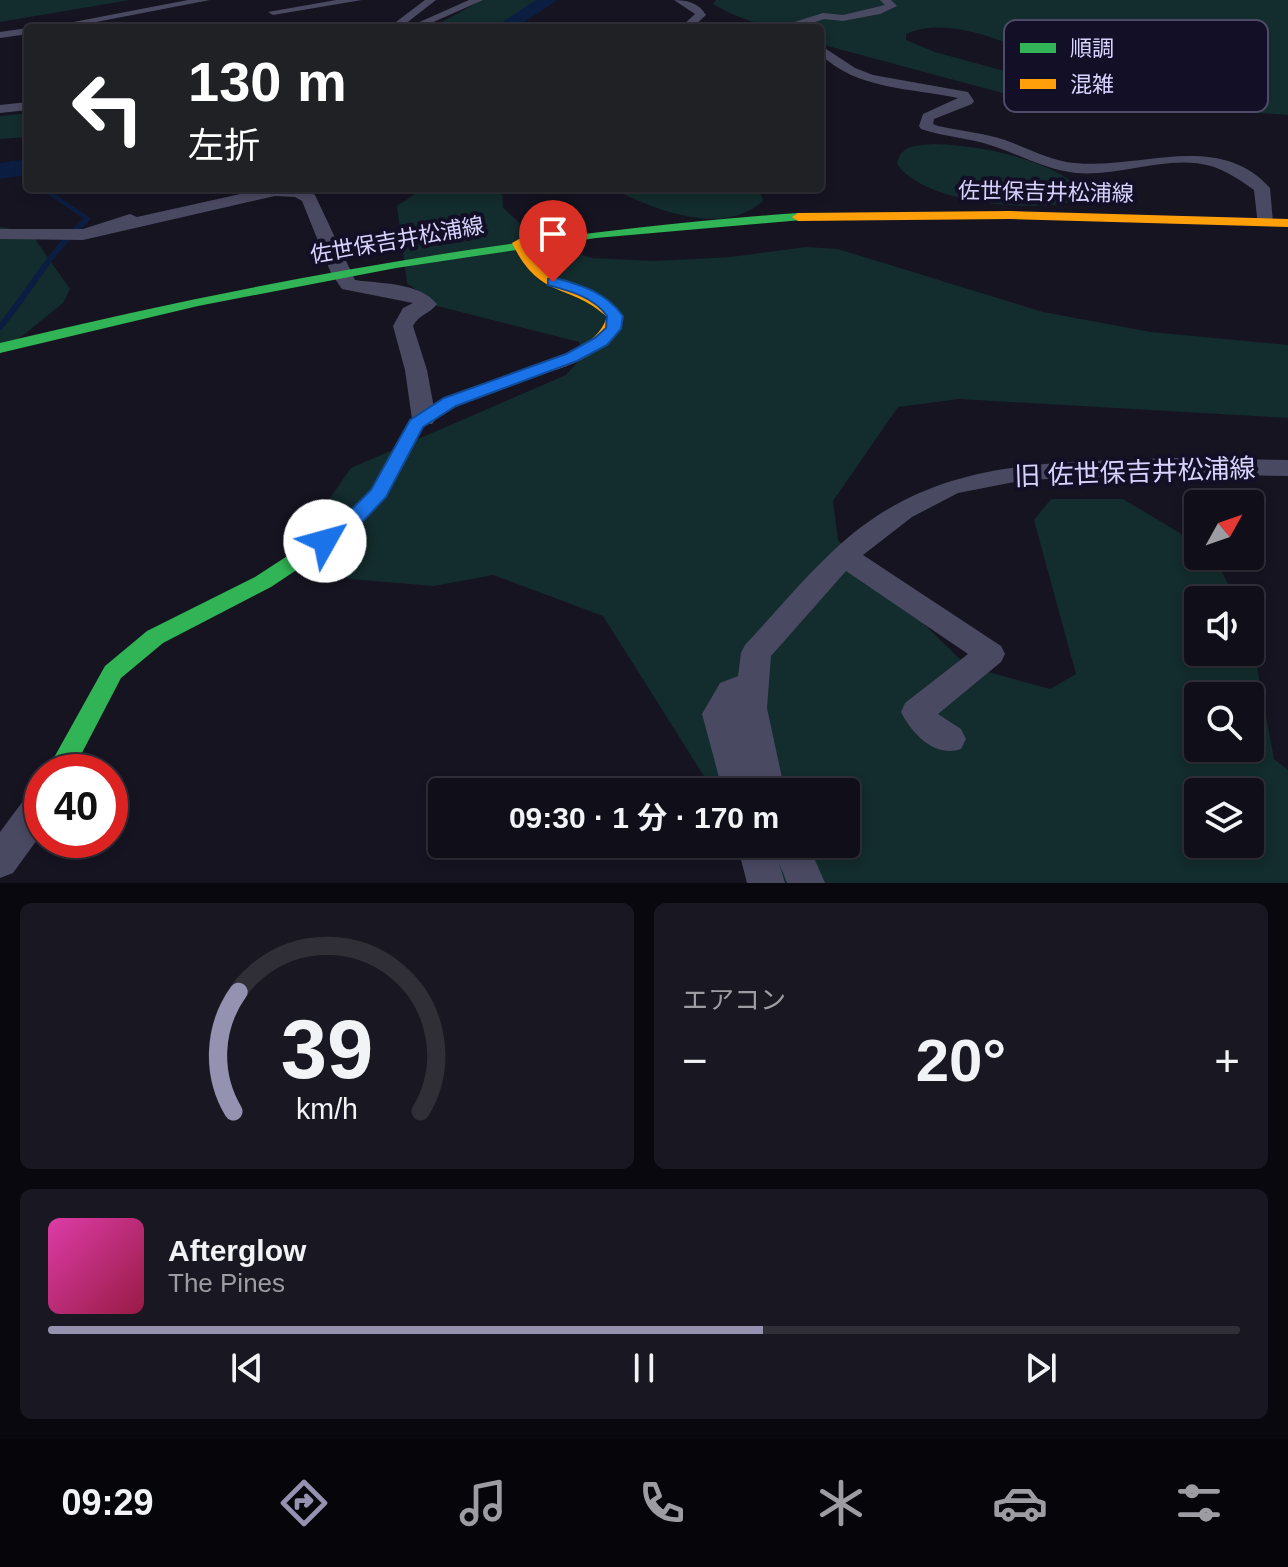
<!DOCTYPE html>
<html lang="ja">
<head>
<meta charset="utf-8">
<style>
	:root { --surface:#100f19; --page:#191822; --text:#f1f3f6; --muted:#9c9ca2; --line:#302f38; --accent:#9591b1 }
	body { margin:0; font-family:Arial,"Noto Sans JP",sans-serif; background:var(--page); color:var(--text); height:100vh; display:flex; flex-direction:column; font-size:30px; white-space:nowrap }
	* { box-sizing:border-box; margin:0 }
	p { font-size:26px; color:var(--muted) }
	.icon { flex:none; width:44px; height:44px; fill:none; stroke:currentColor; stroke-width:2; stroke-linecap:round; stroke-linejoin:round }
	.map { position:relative; height:883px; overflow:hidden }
	.sheet { display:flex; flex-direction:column; gap:20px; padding:20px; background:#09080e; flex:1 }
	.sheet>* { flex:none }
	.guide { position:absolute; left:24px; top:24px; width:800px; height:168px; border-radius:8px; box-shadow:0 4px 12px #0003,0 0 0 2px var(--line); background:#202124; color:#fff; overflow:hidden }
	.needle { width:52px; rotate:50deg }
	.fabs { position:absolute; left:1184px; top:490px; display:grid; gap:16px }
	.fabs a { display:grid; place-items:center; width:80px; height:80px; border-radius:8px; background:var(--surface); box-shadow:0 4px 12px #0003,0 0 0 2px var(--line); font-size:40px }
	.speed { position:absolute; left:24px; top:754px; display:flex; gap:16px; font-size:40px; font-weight:700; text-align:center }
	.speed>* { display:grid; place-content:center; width:104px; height:104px; border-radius:50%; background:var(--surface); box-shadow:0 4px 12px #0003,0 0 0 2px var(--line); line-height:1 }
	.speed .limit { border:12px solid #d22; background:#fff; color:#111 }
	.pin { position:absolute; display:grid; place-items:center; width:68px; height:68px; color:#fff; margin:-82px -34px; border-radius:50% 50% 50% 0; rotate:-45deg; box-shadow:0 0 8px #0007 }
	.pin .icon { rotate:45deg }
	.me { position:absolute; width:88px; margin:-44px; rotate:52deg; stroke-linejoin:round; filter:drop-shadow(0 0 6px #0008) }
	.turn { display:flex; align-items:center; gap:28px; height:168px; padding:0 32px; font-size:36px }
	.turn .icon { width:104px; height:104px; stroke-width:2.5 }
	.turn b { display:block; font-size:56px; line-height:68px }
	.big { font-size:60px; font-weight:700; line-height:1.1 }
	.sheet .tile { flex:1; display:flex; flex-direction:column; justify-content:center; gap:12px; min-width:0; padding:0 28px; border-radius:12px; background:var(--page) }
	.sheet .dial { align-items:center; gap:0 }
	.dial svg { height:208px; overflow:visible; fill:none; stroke:var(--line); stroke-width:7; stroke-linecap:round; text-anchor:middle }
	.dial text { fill:var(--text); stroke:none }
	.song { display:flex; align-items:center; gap:24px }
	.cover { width:96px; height:96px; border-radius:12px; background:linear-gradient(135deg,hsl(320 70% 55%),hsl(340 70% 35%)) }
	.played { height:8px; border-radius:4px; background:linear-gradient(90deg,var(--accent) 60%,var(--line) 60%) }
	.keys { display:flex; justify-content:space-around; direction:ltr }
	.heat { display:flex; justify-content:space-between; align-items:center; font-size:44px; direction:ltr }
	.sheet .tiles { flex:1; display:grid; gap:20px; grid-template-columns:1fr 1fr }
	.tile:last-child { grid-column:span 2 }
	.trip { position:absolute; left:428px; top:778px; width:432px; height:80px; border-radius:8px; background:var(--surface); box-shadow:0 4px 12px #0003,0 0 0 2px var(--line); font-weight:700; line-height:80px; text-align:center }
	.tab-bar { display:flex; height:128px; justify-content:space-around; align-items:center; background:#06060a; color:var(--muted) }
	.tab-bar .icon { width:56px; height:56px }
	.tab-bar .current { color:var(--accent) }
	.tab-bar b { font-size:36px; color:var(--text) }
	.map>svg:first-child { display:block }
	.green { fill:#132c2d; fill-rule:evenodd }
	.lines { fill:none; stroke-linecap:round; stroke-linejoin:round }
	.stream-far1 { stroke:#0b1e41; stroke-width:4 }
	.stream { stroke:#0b1e41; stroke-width:6 }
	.river { fill:#0b1e41; fill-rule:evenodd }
	.street { fill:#4a4962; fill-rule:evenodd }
	.fast { fill:#30b455; fill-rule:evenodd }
	.slow { fill:#ff9f0a; fill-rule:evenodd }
	.route { fill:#1a73e8; stroke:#114b97; stroke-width:2 }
	.labels { text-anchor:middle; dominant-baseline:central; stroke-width:8; stroke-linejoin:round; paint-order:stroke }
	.far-street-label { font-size:22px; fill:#d9d4ff; stroke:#130f26 }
	.street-label { font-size:26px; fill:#d9d4ff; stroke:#130f26 }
	.key { fill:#130f26; stroke:#4e4a67; stroke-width:2 }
	.key-label { font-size:22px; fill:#d9d4ff }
</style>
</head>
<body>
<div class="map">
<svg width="1288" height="883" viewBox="0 0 1288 883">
	<rect width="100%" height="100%" fill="#161421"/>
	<path class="green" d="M0 0H130L0 22Z
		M482 0H540C523 40 467 28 431 28Z
		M716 0H1288V115C1229 112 1171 102 1114 87 1055 71 966 7 906 34V40L935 52 1045 82 1058 89 1062 95H1010L820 44V28C778 28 750 26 713 4Z
		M28 113V137L0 139V116Z
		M934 144C983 146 1041 157 1080 187L1067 203C1024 211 924 203 897 164 901 144 916 146 934 144Z
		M424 188H502L503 208 541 242 592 258 654 261 731 257 806 247 838 249 1043 312 1151 332 1288 345V418L959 399 898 407 833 501 838 540 967 666 1050 689 1076 674 1034 520 1051 499H1123L1198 544V556H1214L1236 600H1198V652H1250V630L1274 759 1288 770V883H771L747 844H846V792H714L603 616 493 575 434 586 349 579 309 528 351 468 566 375 583 356 579 342 437 306 407 283 397 206ZM1198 696H1250V748H1198ZM1198 792H1250V844H1198Z
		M622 188H759L763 201C724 236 662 212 621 193Z
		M0 227 30 232 70 289 63 303 0 354Z"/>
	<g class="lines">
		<path class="stream-far1" d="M42 188 88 219 83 223"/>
		<path class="stream" d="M0 327C31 290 48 254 85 221"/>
		<path class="river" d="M536 0H558L515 28H493Z
			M28 159V175L0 179V163Z"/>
		<path class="street" d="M188 0H210L65 28H42Z
			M336 0H362L273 15 268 12Z
			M425 0H436L400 28H388Z
			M469 0H483L420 28H406Z
			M674 0C687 0 699 3 706 15L692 28H680L695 14Z
			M880 0H891L897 6 880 14 843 21 824 19 797 28H709L714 25 788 24 823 13 843 15 885 5Z
			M28 28V34L0 38V32Z
			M820 45 855 68 873 75 968 92 974 101 972 104 934 119 933 124 938 126C961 131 983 133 1005 140 1028 148 1051 161 1075 163 1140 170 1218 130 1270 188L1273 222 1270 226H1258L1254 190C1240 180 1227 171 1211 166 1168 154 1120 177 1076 173 1046 170 1021 155 993 146 970 138 945 137 921 129L919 126 923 114 958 98C911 88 857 90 820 54Z
			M28 102V110L0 113V105Z
			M267 188H302L315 195 355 280C381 284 419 282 437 304 430 314 419 314 413 326L427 370 436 419 432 424H416L412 419 405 370 393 326 403 308 413 303 342 289 331 273 302 201 295 197 275 196 83 240 0 239V229H83L130 214 137 217Z
			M1171 458 1288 460V476L1171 474 1025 480 958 493 912 517 863 555 1001 646 1005 654 1001 662 938 714 961 729 966 739 961 749C935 758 912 734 901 712L905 703 968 654 846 571 771 656 767 708 785 792H723L702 714 720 683 738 676 741 653 745 645C774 614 802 580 833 551 933 456 1044 464 1171 458Z
			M42 789V833L13 873 0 878V832L29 793Z
			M737 844H808L825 883H787L779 863 785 883H747Z"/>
		<path class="fast" d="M798 213 804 217 802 220 596 238 396 268 198 306 0 353V343C267 279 523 233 798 213Z
			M534 366 542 371 540 374 456 406 423 427 386 497 352 533 271 587 163 643 121 678 72 772H46L105 666 147 631 255 577 338 523 371 490 410 420 444 398Z"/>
		<path class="slow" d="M1010 211 1288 219V227L1010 219 798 221 792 217 798 213Z
			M519 239 524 240C529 249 533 260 540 267 564 290 601 290 623 316 611 353 569 367 534 376L526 371 528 368C557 357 596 349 607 317 569 282 540 301 512 243Z"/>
	</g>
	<path class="route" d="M553 277C581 285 606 292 623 316L621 329 607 345 577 361 456 406 423 427 386 497 352 533 332 546H317L314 541 338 523 371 490 410 420 444 398 566 354 595 338 606 328 607 316C594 297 570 291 548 285V279Z"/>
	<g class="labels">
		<g class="far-street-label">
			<text transform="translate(1046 192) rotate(1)">佐世保吉井松浦線</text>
			<text transform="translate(397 240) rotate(-10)">佐世保吉井松浦線</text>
		</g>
		<g class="street-label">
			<text transform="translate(1135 472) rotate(-2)">旧 佐世保吉井松浦線</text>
		</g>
	</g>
	<rect x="1004" y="20" width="264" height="92" rx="12" class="key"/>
	<rect x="1020" y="43" width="36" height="10" fill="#30b455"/>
	<rect x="1020" y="79" width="36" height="10" fill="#ff9f0a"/>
	<g class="key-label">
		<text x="1070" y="56">順調</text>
		<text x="1070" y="92">混雑</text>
	</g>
</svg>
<div class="fabs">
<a><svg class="needle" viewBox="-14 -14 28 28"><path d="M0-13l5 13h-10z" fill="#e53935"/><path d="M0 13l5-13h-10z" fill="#9c9ca2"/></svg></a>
<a><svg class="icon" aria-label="sound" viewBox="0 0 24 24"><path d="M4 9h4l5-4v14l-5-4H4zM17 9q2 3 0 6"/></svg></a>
<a><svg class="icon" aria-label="search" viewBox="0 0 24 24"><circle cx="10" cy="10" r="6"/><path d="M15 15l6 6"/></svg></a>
<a><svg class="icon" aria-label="layers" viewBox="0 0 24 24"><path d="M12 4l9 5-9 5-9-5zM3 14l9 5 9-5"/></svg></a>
</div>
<div class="speed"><div class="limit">40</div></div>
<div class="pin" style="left:553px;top:282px;background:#d93025"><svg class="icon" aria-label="arrive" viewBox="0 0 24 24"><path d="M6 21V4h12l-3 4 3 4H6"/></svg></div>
<svg class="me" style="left:325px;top:541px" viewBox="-20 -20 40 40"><circle r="19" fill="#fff"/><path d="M0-13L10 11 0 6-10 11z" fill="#1a73e8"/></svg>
<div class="trip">09:30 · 1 分 · 170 m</div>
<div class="guide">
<div class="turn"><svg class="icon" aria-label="left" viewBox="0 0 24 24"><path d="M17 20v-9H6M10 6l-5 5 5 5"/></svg><div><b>130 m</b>左折</div></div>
</div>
</div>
<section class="sheet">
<div class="tiles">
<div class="tile dial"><svg viewBox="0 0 100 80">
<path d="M14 69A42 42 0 1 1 86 69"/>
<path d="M14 69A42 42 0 0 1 16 23" stroke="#9591b1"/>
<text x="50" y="56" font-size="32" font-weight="700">39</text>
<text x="50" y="72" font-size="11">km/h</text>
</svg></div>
<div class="tile"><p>エアコン</p>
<div class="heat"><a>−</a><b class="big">20°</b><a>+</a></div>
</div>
<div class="tile">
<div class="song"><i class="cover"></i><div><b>Afterglow</b><p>The Pines</p></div></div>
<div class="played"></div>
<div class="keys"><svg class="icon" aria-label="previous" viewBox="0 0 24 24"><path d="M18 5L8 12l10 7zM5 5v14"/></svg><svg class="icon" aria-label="pause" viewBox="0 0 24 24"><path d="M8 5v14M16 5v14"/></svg><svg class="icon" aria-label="next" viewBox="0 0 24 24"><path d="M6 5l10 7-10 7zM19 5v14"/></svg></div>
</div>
</div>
</section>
<nav class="tab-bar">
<b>09:29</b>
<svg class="icon current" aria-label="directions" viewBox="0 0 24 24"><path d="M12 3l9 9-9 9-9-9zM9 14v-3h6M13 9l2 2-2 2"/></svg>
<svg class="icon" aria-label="music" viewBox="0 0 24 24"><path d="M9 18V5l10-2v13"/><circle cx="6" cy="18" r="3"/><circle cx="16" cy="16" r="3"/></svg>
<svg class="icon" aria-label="phone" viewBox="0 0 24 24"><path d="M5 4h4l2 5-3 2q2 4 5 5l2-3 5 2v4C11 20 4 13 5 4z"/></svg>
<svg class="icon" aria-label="climate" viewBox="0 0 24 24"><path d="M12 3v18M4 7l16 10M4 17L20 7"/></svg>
<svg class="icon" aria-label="car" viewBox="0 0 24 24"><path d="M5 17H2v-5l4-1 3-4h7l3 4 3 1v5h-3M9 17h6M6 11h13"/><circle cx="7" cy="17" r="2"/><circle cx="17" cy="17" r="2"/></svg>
<svg class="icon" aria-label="filters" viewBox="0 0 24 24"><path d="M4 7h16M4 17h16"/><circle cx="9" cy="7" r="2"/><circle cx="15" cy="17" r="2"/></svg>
</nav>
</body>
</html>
